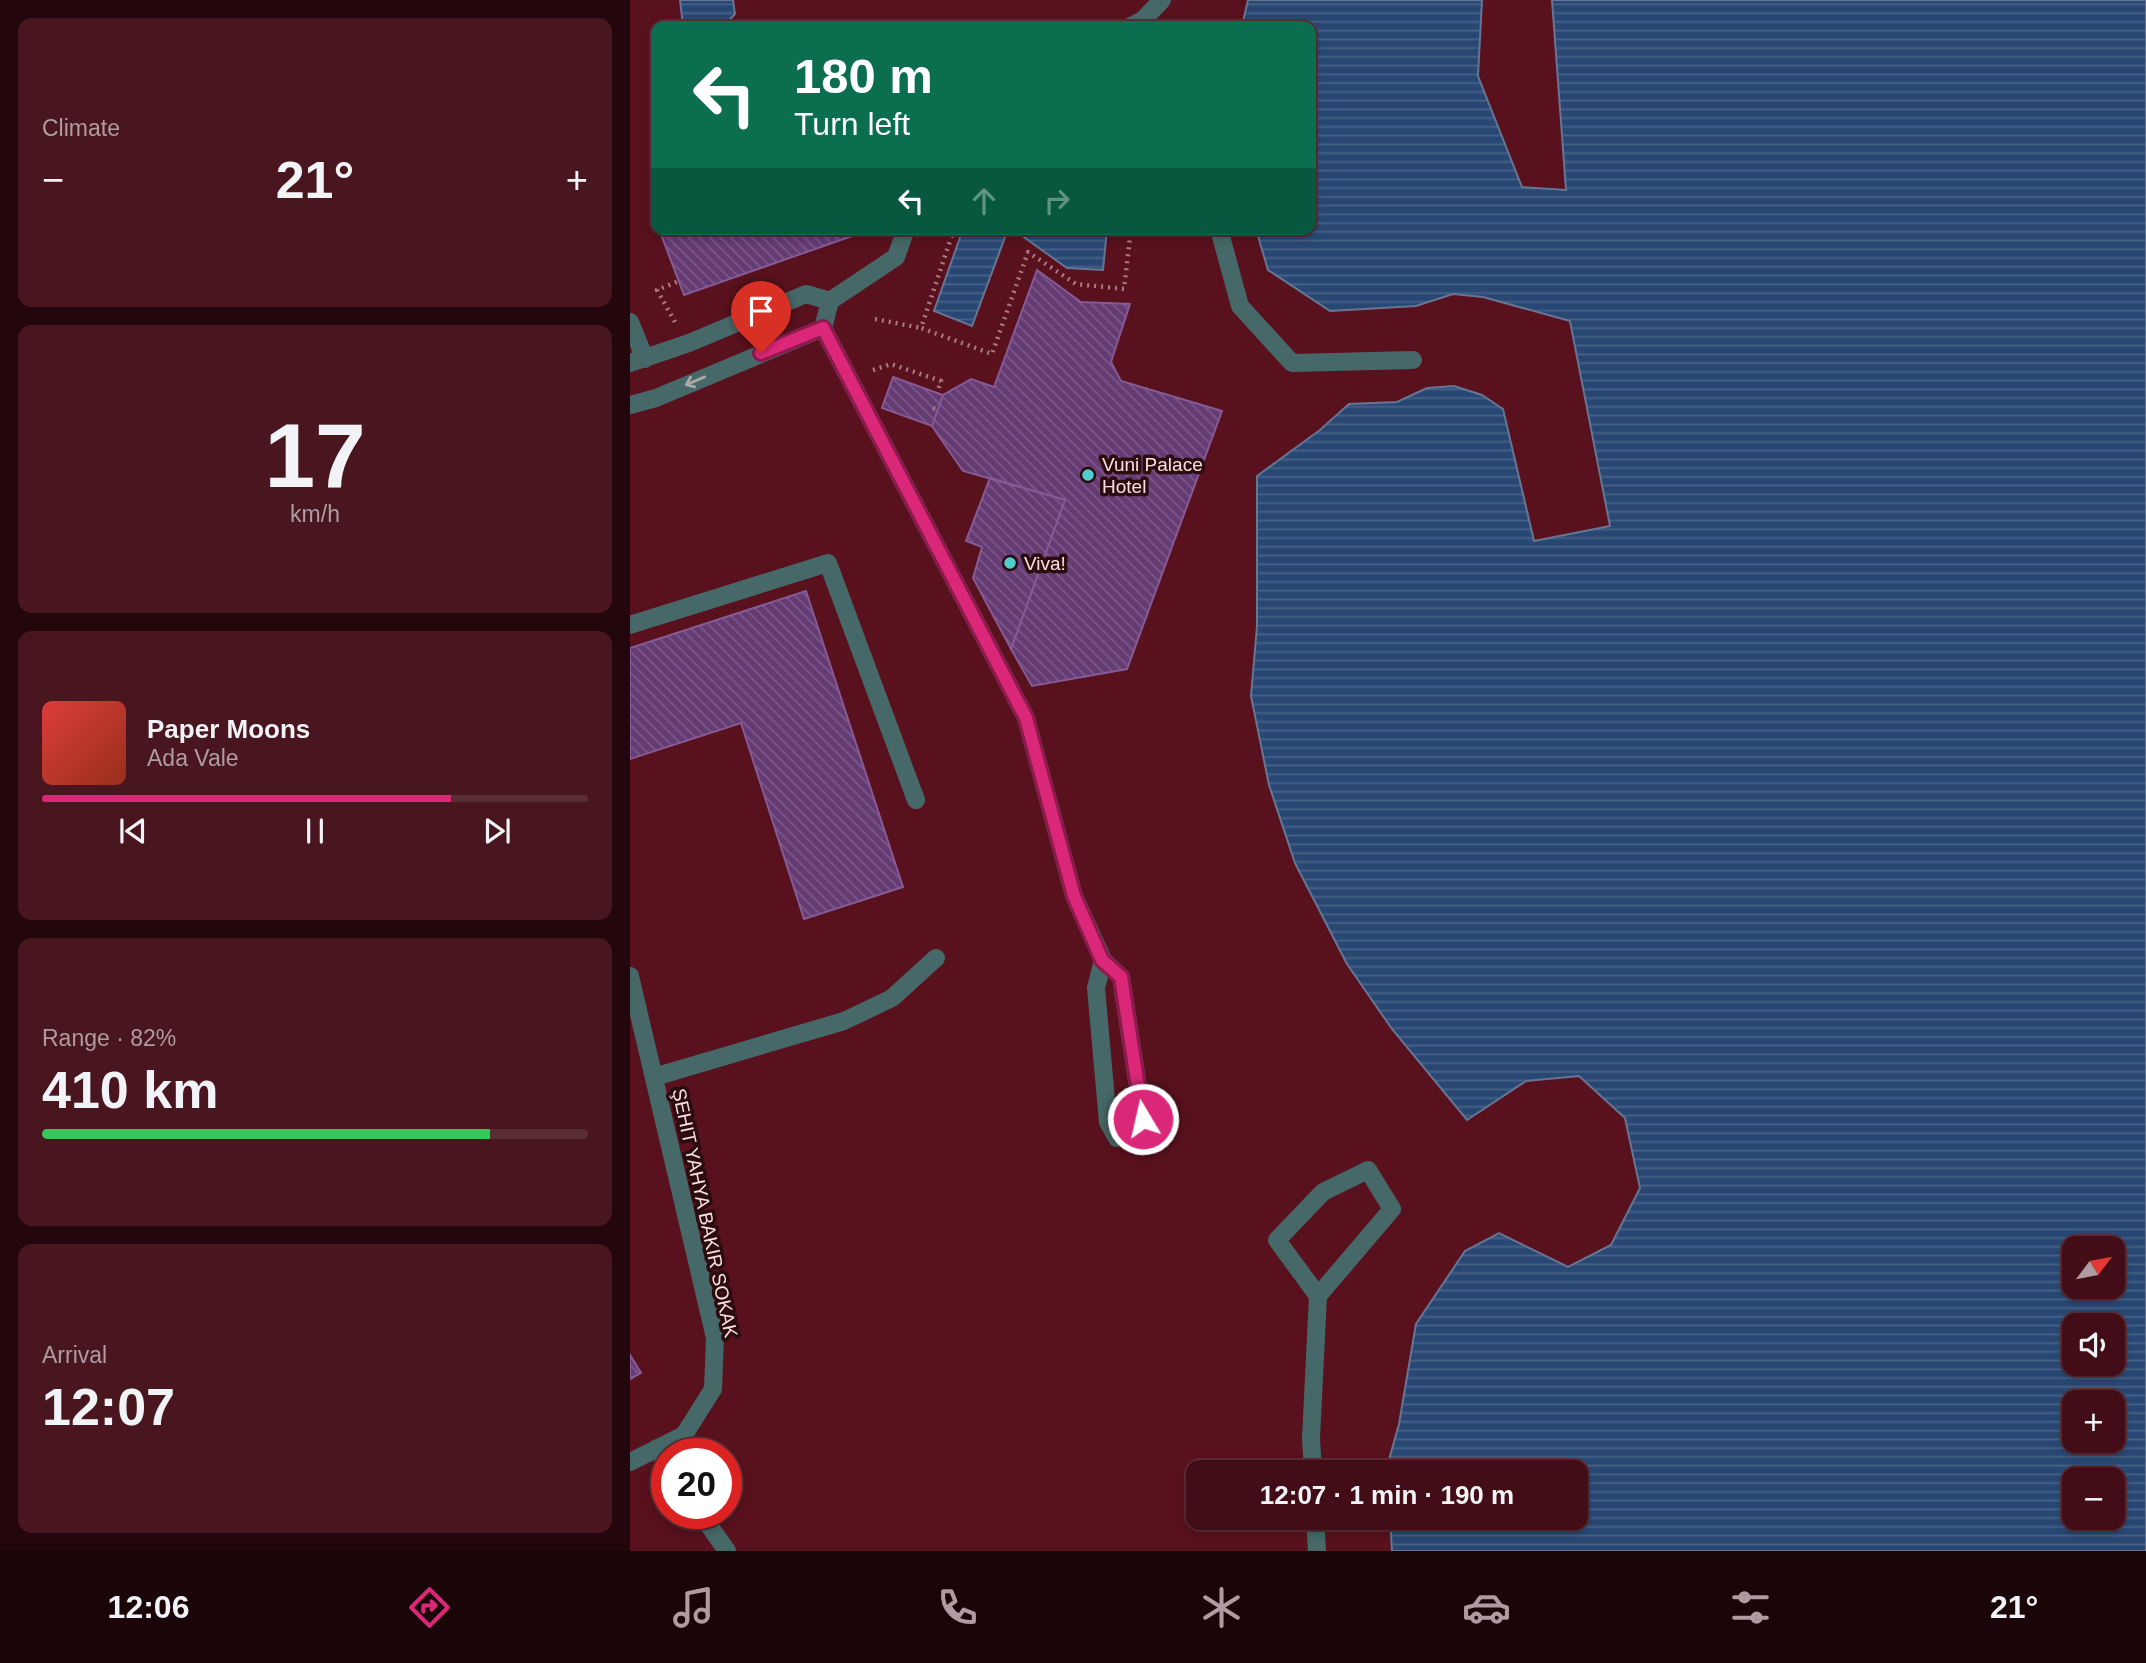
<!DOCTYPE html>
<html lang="en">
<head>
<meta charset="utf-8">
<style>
	:root { --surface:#420d16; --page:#49161f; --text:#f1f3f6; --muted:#ae9ca1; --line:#5a2d35; --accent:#db2777 }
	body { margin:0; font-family:Arial,sans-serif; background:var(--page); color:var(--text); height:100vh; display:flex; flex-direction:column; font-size:26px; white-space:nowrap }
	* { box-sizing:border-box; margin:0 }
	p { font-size:23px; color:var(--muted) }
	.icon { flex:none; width:38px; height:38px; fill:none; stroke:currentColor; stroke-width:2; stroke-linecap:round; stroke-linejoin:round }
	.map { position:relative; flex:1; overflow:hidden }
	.drawer { display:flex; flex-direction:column; gap:18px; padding:18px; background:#24070c; width:630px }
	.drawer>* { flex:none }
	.hud { position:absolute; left:21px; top:21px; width:665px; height:214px; border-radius:14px; box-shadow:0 4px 10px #0003,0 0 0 2px var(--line); background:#0b6e4f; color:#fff; overflow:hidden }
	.needle { width:46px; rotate:58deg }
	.buttons { position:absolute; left:1432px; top:1236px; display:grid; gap:14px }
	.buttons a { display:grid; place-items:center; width:63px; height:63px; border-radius:14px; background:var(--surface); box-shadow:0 4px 10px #0003,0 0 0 2px var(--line); font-size:35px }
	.speed { position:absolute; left:21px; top:1438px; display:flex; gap:14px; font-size:35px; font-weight:700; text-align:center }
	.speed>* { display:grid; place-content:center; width:91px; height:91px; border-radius:50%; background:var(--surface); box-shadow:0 4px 10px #0003,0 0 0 2px var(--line); line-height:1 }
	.speed .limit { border:10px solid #d22; background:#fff; color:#111 }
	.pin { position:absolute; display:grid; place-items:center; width:60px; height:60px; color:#fff; margin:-72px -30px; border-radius:50% 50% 50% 0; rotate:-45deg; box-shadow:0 0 7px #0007 }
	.pin .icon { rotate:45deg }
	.me { position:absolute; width:77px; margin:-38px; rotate:351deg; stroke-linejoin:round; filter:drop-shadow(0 0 5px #0008) }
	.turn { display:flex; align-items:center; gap:24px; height:147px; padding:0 28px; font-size:32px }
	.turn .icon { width:91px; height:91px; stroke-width:2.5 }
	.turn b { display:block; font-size:49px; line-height:60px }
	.lanes { display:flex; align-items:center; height:66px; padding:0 28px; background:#0003; justify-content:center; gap:35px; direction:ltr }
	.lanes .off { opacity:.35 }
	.big { font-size:52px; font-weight:600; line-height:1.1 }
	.drawer .tile { flex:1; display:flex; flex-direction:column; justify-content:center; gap:10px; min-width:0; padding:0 24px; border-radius:14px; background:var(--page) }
	.drawer .dial { align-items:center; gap:0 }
	.dial b { font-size:91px; line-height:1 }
	.song { display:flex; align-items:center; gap:21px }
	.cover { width:84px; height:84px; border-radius:10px; background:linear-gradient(135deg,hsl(0 70% 55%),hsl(10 70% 35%)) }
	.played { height:7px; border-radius:4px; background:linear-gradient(90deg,var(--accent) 75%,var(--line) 75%) }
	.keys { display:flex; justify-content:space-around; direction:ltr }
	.heat { display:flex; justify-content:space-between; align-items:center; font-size:38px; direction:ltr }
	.charge { height:10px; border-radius:5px; background:linear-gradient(90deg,#34c759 82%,var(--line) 0) }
	.trip { position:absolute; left:556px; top:1460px; width:402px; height:70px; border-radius:14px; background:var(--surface); box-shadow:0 4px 10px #0003,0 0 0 2px var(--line); font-weight:600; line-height:70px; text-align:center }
	.tab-bar { display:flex; height:112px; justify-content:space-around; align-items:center; background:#1a0509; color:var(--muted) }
	.tab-bar .icon { width:49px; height:49px }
	.tab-bar .selected { color:var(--accent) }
	.tab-bar b { font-size:32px; color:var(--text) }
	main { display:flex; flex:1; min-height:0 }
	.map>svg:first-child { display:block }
	.water { fill:url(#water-rules); stroke:#677594; stroke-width:2; fill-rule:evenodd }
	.building { fill:url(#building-back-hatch); stroke:#865b95; stroke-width:2 }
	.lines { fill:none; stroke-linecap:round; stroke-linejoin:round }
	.path { stroke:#ab7a81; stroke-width:4.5; stroke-dasharray:2 5; stroke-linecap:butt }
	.minor { stroke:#476868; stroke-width:18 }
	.oneway { stroke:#aaa9aa }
	.route-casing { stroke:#8e194d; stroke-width:18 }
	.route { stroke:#db2777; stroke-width:12 }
	.poi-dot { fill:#52cdcf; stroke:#2b0c0f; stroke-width:2.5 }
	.labels { text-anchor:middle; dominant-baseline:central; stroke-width:7; stroke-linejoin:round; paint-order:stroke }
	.poi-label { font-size:19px; fill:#fbdfe0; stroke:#2b0c0f; text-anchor:start }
	.street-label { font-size:19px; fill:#fbdfe0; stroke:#2b0c0f }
</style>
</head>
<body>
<main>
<section class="drawer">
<div class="tile"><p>Climate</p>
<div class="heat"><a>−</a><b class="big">21°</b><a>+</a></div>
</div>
<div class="tile dial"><b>17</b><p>km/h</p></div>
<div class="tile">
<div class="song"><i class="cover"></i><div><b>Paper Moons</b><p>Ada Vale</p></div></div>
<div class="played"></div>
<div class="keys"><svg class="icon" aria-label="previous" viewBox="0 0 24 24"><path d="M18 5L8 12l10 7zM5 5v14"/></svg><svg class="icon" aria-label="pause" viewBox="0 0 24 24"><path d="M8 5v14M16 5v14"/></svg><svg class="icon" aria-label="next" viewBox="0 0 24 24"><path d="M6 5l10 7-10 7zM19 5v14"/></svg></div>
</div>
<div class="tile"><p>Range · 82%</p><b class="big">410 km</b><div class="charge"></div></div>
<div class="tile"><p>Arrival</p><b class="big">12:07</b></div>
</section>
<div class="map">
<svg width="1516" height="1551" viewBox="0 0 1516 1551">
	<defs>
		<pattern id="water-rules" width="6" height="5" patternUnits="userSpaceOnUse" patternTransform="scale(1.75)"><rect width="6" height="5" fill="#284873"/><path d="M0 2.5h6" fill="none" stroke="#486287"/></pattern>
		<pattern id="building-back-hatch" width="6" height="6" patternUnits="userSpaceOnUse" patternTransform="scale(1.75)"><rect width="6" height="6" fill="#653b74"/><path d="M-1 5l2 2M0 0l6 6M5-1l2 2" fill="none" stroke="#7c5788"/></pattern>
	</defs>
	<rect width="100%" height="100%" fill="#58111d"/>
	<path class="water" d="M50 0H103L105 14 94 26H53Z
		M618 0H852L848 76 892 187 936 190 922 0H1516V1551H762L760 1517H947V1472H757V1467L769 1424 786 1324 835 1251 869 1233 938 1267 981 1245 1010 1188 995 1118 949 1076 896 1081 837 1120 762 1029 717 964 665 863 639 785 621 696 627 626V476L690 430 719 404 767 402 797 388 824 386 852 395 873 409 904 541 980 526 940 321 853 297 823 294 786 306 700 311 638 270 626 229H681V26H612ZM1444 1248H1482V1286H1444ZM1444 1325H1482V1363H1444ZM1444 1402H1482V1440H1444ZM1444 1479H1482V1517H1444Z
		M333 229H477L473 270 437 268 388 233 377 232 342 326 304 311Z"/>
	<path class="building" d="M29 229H233L225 235 54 295Z
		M407 270 451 302 500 304 481 362 491 381 592 411 497 669 402 686 381 649 435 500 333 471 302 426 313 395 341 379 364 387Z
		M263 377 313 395 302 426 252 408Z
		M360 478 435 500 381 649 343 578 352 547 336 541Z
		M176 591 273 887 174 919 111 723 0 759V648Z
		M0 1355 11 1373 0 1379Z"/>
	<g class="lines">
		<path class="path" d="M324 229 291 328 362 354 398 252 446 284 494 289 501 229
			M245 319 291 328
			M45 322 27 290 49 281
			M243 370 261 364 311 381 307 393
			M303 408 308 410"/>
		<path class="minor" d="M501 26 513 20 532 0
			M589 229 610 306 662 363 783 360
			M0 322 15 359
			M193 328 396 718 444 896 473 960 491 977 513 1119 505 1137 487 1138 478 1122 466 988 473 960
			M0 363 59 343 176 294 200 301
			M0 405 26 398 193 328 200 301 266 257 276 229
			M0 625 198 563 286 800
			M0 976 85 1338 83 1389 54 1435 0 1462
			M24 1077 214 1021 262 998 306 958
			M27 1448 37 1463
			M683 1472 681 1438 688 1296 762 1209 738 1170 693 1192 647 1240 688 1296
			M71 1514 97 1551
			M685 1517 687 1551"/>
	</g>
	<defs><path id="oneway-shaft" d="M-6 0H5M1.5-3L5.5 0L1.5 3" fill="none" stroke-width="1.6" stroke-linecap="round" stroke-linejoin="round" transform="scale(1.75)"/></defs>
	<use class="oneway" href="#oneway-shaft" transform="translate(65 381) rotate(157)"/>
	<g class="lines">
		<g class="route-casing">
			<path id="route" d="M131 353 193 328 396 718 444 896 472 960 491 977 513 1119"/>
		</g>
		<use href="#route" class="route"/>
	</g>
	<g class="poi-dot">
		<circle cx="458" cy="475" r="7"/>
		<circle cx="380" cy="563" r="7"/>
	</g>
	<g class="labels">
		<g class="poi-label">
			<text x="472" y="464">Vuni Palace<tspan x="472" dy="22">Hotel</tspan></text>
			<text x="394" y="563">Viva!</text>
		</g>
		<g class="street-label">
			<text transform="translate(75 1213) rotate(78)">ŞEHIT YAHYA BAKIR SOKAK</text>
		</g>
	</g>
</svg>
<div class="buttons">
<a><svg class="needle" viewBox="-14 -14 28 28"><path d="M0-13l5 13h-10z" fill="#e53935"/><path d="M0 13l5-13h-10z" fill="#ae9ca1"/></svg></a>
<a><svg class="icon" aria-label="sound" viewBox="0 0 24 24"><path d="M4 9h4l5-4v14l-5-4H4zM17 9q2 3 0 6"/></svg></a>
<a>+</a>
<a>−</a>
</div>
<div class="speed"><div class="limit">20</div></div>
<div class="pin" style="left:131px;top:353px;background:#d93025"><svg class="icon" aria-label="arrive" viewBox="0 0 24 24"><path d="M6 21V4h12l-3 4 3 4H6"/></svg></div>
<svg class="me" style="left:513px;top:1119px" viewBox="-20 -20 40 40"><circle r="17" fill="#db2777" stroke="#fff" stroke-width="3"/><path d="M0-11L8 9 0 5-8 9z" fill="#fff"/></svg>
<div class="trip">12:07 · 1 min · 190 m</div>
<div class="hud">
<div class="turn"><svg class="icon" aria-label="left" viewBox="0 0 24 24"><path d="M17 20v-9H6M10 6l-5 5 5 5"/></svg><div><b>180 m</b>Turn left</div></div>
<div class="lanes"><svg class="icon" aria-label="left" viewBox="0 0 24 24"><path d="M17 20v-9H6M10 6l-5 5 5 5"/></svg><svg class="icon off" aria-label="ahead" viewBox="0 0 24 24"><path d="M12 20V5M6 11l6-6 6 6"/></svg><svg class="icon off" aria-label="right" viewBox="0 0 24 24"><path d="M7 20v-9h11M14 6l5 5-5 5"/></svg></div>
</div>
</div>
</main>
<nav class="tab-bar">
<b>12:06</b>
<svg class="icon selected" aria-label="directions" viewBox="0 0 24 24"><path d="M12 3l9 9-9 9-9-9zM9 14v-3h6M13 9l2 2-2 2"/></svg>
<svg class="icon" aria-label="music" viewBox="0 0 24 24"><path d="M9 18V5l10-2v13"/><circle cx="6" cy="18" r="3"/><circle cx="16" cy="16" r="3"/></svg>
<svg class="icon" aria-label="phone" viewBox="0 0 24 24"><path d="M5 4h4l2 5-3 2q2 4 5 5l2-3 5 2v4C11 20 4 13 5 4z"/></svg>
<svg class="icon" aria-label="climate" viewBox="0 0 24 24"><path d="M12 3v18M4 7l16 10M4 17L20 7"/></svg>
<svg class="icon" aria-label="car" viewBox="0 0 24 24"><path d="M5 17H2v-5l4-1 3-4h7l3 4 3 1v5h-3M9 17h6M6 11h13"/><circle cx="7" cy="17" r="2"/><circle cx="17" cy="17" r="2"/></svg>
<svg class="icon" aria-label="filters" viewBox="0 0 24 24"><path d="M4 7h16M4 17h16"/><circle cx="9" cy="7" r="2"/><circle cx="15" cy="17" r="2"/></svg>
<b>21°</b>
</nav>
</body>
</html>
